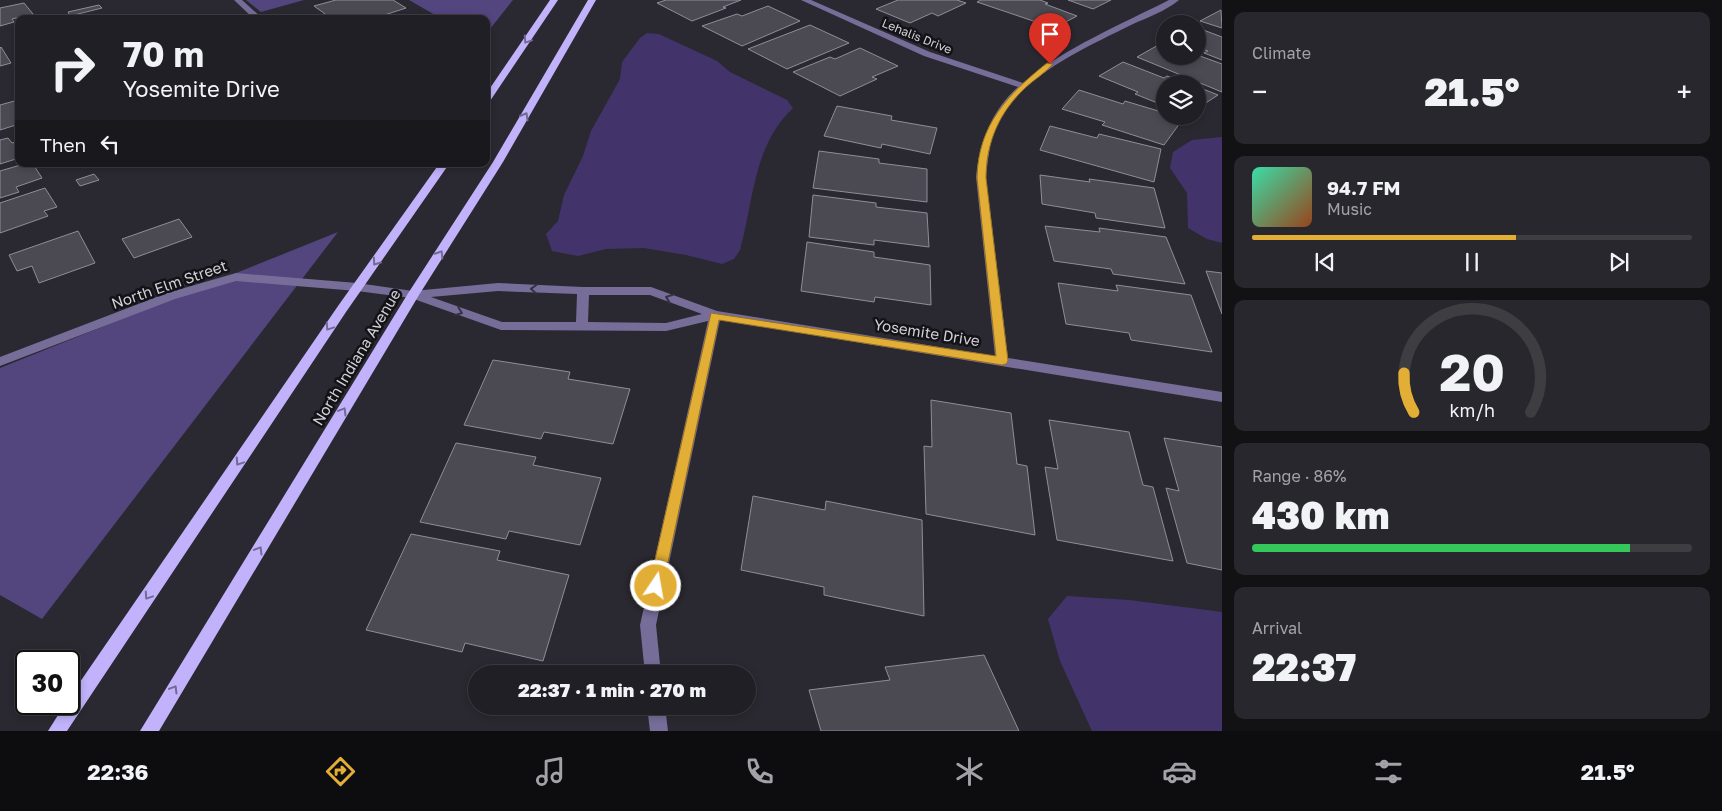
<!DOCTYPE html>
<html lang="en">
<head>
<meta charset="utf-8">
<style>
	:root { --surface:#201f25; --page:#28272d; --text:#f1f3f6; --muted:#a2a2a7; --line:#3d3d42; --accent:#e3ae35 }
	body { margin:0; font-family:"Golos Text",sans-serif; background:var(--page); color:var(--text); height:100vh; display:flex; flex-direction:column; font-size:19px; white-space:nowrap }
	* { box-sizing:border-box; margin:0 }
	p { font-size:16px; color:var(--muted) }
	.icon { flex:none; width:28px; height:28px; fill:none; stroke:currentColor; stroke-width:2; stroke-linecap:round; stroke-linejoin:round }
	.map { position:relative; flex:1; overflow:hidden }
	.side { display:flex; flex-direction:column; gap:12px; padding:12px; background:#121114; width:500px }
	.side>* { flex:none }
	.hud { position:absolute; left:15px; top:15px; width:475px; height:152px; border-radius:10px; box-shadow:0 2px 8px #0003,0 0 0 1px var(--line); background:#201f25; color:var(--text); overflow:hidden }
	.fabs { position:absolute; left:1156px; top:15px; display:grid; gap:10px }
	.fabs a { display:grid; place-items:center; width:50px; height:50px; border-radius:50%; background:var(--surface); box-shadow:0 2px 8px #0003,0 0 0 1px var(--line); font-size:25px }
	.speed { position:absolute; left:15px; top:650px; display:flex; gap:10px; font-size:25px; font-weight:700; text-align:center }
	.speed>* { display:grid; place-content:center; width:65px; height:65px; border-radius:50%; background:var(--surface); box-shadow:0 2px 8px #0003,0 0 0 1px var(--line); line-height:1 }
	.speed .limit { border:2px solid #111; border-radius:8px; background:#fff; color:#111 }
	.pin { position:absolute; display:grid; place-items:center; width:42px; height:42px; color:#fff; margin:-51px -21px; border-radius:50% 50% 50% 0; rotate:-45deg; box-shadow:0 0 5px #0007 }
	.pin .icon { rotate:45deg }
	.me { position:absolute; width:55px; margin:-28px; rotate:12deg; stroke-linejoin:round; filter:drop-shadow(0 0 4px #0008) }
	.turn { display:flex; align-items:center; gap:18px; height:105px; padding:0 25px; font-size:22px }
	.turn .icon { width:65px; height:65px; stroke-width:2.5 }
	.turn b { display:block; font-size:35px; line-height:42px }
	.then { display:flex; align-items:center; height:48px; padding:0 25px; background:#0003; gap:10px; font-size:19px }
	.big { font-size:38px; font-weight:800; line-height:1.1 }
	.side .card { flex:1; display:flex; flex-direction:column; justify-content:center; gap:8px; min-width:0; padding:0 18px; border-radius:10px; background:var(--page) }
	.side .dial { align-items:center; gap:0 }
	.dial svg { height:130px; overflow:visible; fill:none; stroke:var(--line); stroke-width:7; stroke-linecap:round; text-anchor:middle }
	.dial text { fill:var(--text); stroke:none }
	.song { display:flex; align-items:center; gap:15px }
	.cover { width:60px; height:60px; border-radius:8px; background:linear-gradient(135deg,hsl(160 70% 55%),hsl(20 70% 35%)) }
	.played { height:5px; border-radius:2px; background:linear-gradient(90deg,var(--accent) 60%,var(--line) 60%) }
	.keys { display:flex; justify-content:space-around; direction:ltr }
	.heat { display:flex; justify-content:space-between; align-items:center; font-size:28px; direction:ltr }
	.charge { height:8px; border-radius:4px; background:linear-gradient(90deg,#34c759 86%,var(--line) 0) }
	.trip { position:absolute; left:468px; top:665px; width:288px; height:50px; border-radius:25px; background:var(--surface); box-shadow:0 2px 8px #0003,0 0 0 1px var(--line); font-weight:800; line-height:50px; text-align:center }
	.tabs { display:flex; height:80px; justify-content:space-around; align-items:center; background:#0d0c0f; color:var(--muted) }
	.tabs .icon { width:35px; height:35px }
	.tabs .active { color:var(--accent) }
	.tabs b { font-size:22px; color:var(--text) }
	main { display:flex; flex:1; min-height:0 }
	.map>svg:first-child { display:block }
	.forest { fill:#53457e }
	.water { fill:#42346a }
	.building { fill:#4b4952; stroke:#8f8d97 }
	.lines { fill:none; stroke-linecap:round; stroke-linejoin:round }
	.minor { fill:#766d99; fill-rule:evenodd }
	.major { fill:#c1b2fb; fill-rule:evenodd }
	.oneway { stroke:#736a94 }
	.oneway2 { stroke:#363244 }
	.route { fill:#e3ae35; stroke:#947122 }
	.labels { text-anchor:middle; dominant-baseline:central; stroke-width:5; stroke-linejoin:round; paint-order:stroke }
	.far-street-label { font-size:12px; fill:#d2d1d7; stroke:#131216 }
	.street-label { font-size:15px; fill:#d2d1d7; stroke:#131216 }
</style>
</head>
<body>
<main>
<div class="map">
<svg width="1222" height="731" viewBox="0 0 1222 731">
	<rect width="100%" height="100%" fill="#2a2931"/>
	<path class="forest" d="M246 0H304L261 12Z
		M409 0H513L486 34V19H442Z
		M338 232 42 619 0 595V368Z"/>
	<path class="water" d="M647 33 659 34 717 61 730 72 787 100 793 108C753 146 754 199 740 250L734 259 722 264 686 255 644 248 606 249 578 256 552 251 546 234 558 221 564 195 583 156 591 131 620 79 622 62 640 38Z
		M1222 137V243L1207 239 1188 228 1187 193 1170 168 1173 152 1192 140Z
		M1067 596 1129 600 1222 612V731H1092L1060 661 1048 619Z"/>
	<path class="building" d="M336 0H393L406 8 372 19H332L314 6Z
		M666 0H741L723 7 726 8 692 21 657 3Z
		M898 0H957L966 3 938 16 932 13 910 23 876 9Z
		M981 0H1040L1048 3 1045 4 1077 16 1054 28 977 2Z
		M1068 0H1111L1093 9Z
		M24 3 33 14 12 19 14 22 0 26V8Z
		M99 5 102 8 70 16 68 12Z
		M768 6 800 21 742 46 702 26 737 14 742 16Z
		M1221 10 1222 28 1200 21Z
		M810 25 849 43 787 69 748 49Z
		M1198 28 1222 37V60L1204 53 1208 51 1198 48Z
		M1160 44 1165 46V56L1197 58 1200 56 1222 64V92L1137 57Z
		M1 47 11 63 0 66V48Z
		M860 48 898 66 872 77 877 79 840 96 793 72 830 57 835 59Z
		M1123 62 1164 78 1167 76 1188 84H1165V106L1135 94 1138 92 1099 76Z
		M1198 87 1218 95 1198 108Z
		M1079 90 1123 104 1125 101 1165 113V116L1183 119 1164 145 1102 125 1105 122 1062 109Z
		M18 100 19 124 0 130V105Z
		M837 106 892 116 891 120 937 128 930 154 882 144 881 148 824 136Z
		M1050 126 1097 138 1099 134 1161 149 1154 182 1040 150Z
		M8 138 12 143 19 141V158L0 164V140Z
		M819 151 879 159V163L927 169V202L813 188Z
		M24 164H33L42 178 16 187 19 192 0 198V171Z
		M94 174 99 180 80 186 76 180Z
		M1040 175 1090 182 1089 179 1154 188 1165 228 1096 218 1095 213 1042 204Z
		M45 188 57 207 44 211 48 216 0 233V203Z
		M813 195 876 203V207L927 213 929 247 874 240V245L809 237Z
		M179 219 192 237 134 258 122 239Z
		M1045 226 1100 232 1099 228 1166 237 1185 284 1113 274 1111 269 1054 261Z
		M78 231 95 263 39 283 32 266 17 271 9 255Z
		M807 242 874 252V257L930 265 931 305 875 297 874 302 801 291Z
		M1206 271 1222 273V314Z
		M1058 283 1118 291 1116 285 1191 295 1212 352 1131 340 1129 333 1066 324Z
		M493 360 570 372 568 379 630 389 613 444 544 432 541 439 464 425Z
		M931 400 1011 413 1017 464 1027 466 1035 535 926 514 924 446 932 447Z
		M1049 420 1129 432 1143 485 1153 487 1173 561 1057 540 1045 467 1058 469Z
		M1164 438 1222 447V570L1187 563 1166 488 1179 491Z
		M456 443 536 457 533 465 601 478 580 545 509 531 506 539 420 522Z
		M753 496 825 510 826 501 922 520 924 616 824 595V587L741 570Z
		M411 534 500 551 497 560 569 575 543 661 465 643 462 652 366 630Z
		M984 655 1019 731H821L809 690 890 680 885 667Z"/>
	<g class="lines">
		<path class="minor" d="M234 0H242L263 19H254Z
			M801 0H811L930 52 1023 83C1066 47 1120 25 1169 0H1179C1166 11 1146 18 1131 25 1083 49 1019 76 996 128 989 144 988 160 986 177L1008 358 1222 392V402L720 320 656 625 661 674H645L640 625 708 321 666 331 501 330 411 298 357 291 236 281 175 299 0 366V357L167 293 236 273 357 283 413 291 498 283 583 287H651L717 311 995 356 976 177C980 142 991 111 1018 87L924 56ZM498 291 577 294 576 322H502L431 297ZM589 295H650L702 314 666 323 588 322Z
			M647 706H665L668 731H650Z"/>
		<path class="major" d="M550 0H558L490 101 486 104V94Z
			M588 0H596L503 162 419 295 159 731H140L407 295 493 162Z
			M439 164H449L346 312 67 731H48L65 704H69V698L338 306Z"/>
	</g>
	<defs><path id="oneway-chevron" d="M-2-3.5L2.5 0L-2 3.5" fill="none" stroke-width="1.6" stroke-linecap="round" stroke-linejoin="round" transform="scale(1.25)"/></defs>
	<g class="oneway">
		<use href="#oneway-chevron" transform="translate(527 40) rotate(124)"/>
		<use href="#oneway-chevron" transform="translate(525 116) rotate(-60)"/>
		<use href="#oneway-chevron" transform="translate(440 254) rotate(-58)"/>
		<use href="#oneway-chevron" transform="translate(376 262) rotate(126)"/>
		<use href="#oneway-chevron" transform="translate(329 327) rotate(124)"/>
		<use href="#oneway-chevron" transform="translate(343 411) rotate(-59)"/>
		<use href="#oneway-chevron" transform="translate(239 462) rotate(124)"/>
		<use href="#oneway-chevron" transform="translate(259 550) rotate(-59)"/>
		<use href="#oneway-chevron" transform="translate(148 596) rotate(124)"/>
		<use href="#oneway-chevron" transform="translate(174 689) rotate(-59)"/>
	</g>
	<g class="oneway2">
		<use href="#oneway-chevron" transform="translate(534 289) rotate(-177)"/>
		<use href="#oneway-chevron" transform="translate(669 298) rotate(-159)"/>
		<use href="#oneway-chevron" transform="translate(459 312) rotate(20)"/>
	</g>
	<path class="route" d="M1047 63 1053 64C1045 73 1035 79 1026 87 1000 111 986 142 986 178L1008 361 1006 364 1002 365 719 320 663 586 661 590 656 592 651 590 649 586 711 313 996 356 977 178C978 125 1008 94 1047 63Z"/>
	<g class="labels">
		<g class="far-street-label">
			<text transform="translate(917 36) rotate(22)">Lehalis Drive</text>
		</g>
		<g class="street-label">
			<text transform="translate(169 284) rotate(-19)">North Elm Street</text>
			<text transform="translate(927 332) rotate(9)">Yosemite Drive</text>
			<text transform="translate(356 357) rotate(-59)">North Indiana Avenue</text>
		</g>
	</g>
</svg>
<div class="fabs">
<a><svg class="icon" aria-label="search" viewBox="0 0 24 24"><circle cx="10" cy="10" r="6"/><path d="M15 15l6 6"/></svg></a>
<a><svg class="icon" aria-label="layers" viewBox="0 0 24 24"><path d="M12 4l9 5-9 5-9-5zM3 14l9 5 9-5"/></svg></a>
</div>
<div class="speed"><div class="limit">30</div></div>
<div class="pin" style="left:1050px;top:64px;background:#d93025"><svg class="icon" aria-label="arrive" viewBox="0 0 24 24"><path d="M6 21V4h12l-3 4 3 4H6"/></svg></div>
<svg class="me" style="left:656px;top:586px" viewBox="-20 -20 40 40"><circle r="17" fill="#e3ae35" stroke="#fff" stroke-width="3"/><path d="M0-11L8 9 0 5-8 9z" fill="#fff"/></svg>
<div class="trip">22:37 · 1 min · 270 m</div>
<div class="hud">
<div class="turn"><svg class="icon" aria-label="right" viewBox="0 0 24 24"><path d="M7 20v-9h11M14 6l5 5-5 5"/></svg><div><b>70 m</b>Yosemite Drive</div></div>
<div class="then">Then<svg class="icon" aria-label="left" viewBox="0 0 24 24"><path d="M17 20v-9H6M10 6l-5 5 5 5"/></svg></div>
</div>
</div>
<section class="side">
<div class="card"><p>Climate</p>
<div class="heat"><a>−</a><b class="big">21.5°</b><a>+</a></div>
</div>
<div class="card">
<div class="song"><i class="cover"></i><div><b>94.7 FM</b><p>Music</p></div></div>
<div class="played"></div>
<div class="keys"><svg class="icon" aria-label="previous" viewBox="0 0 24 24"><path d="M18 5L8 12l10 7zM5 5v14"/></svg><svg class="icon" aria-label="pause" viewBox="0 0 24 24"><path d="M8 5v14M16 5v14"/></svg><svg class="icon" aria-label="next" viewBox="0 0 24 24"><path d="M6 5l10 7-10 7zM19 5v14"/></svg></div>
</div>
<div class="card dial"><svg viewBox="0 0 100 80">
<path d="M14 69A42 42 0 1 1 86 69"/>
<path d="M14 69A42 42 0 0 1 8 45" stroke="#e3ae35"/>
<text x="50" y="56" font-size="32" font-weight="700">20</text>
<text x="50" y="72" font-size="11">km/h</text>
</svg></div>
<div class="card"><p>Range · 86%</p><b class="big">430 km</b><div class="charge"></div></div>
<div class="card"><p>Arrival</p><b class="big">22:37</b></div>
</section>
</main>
<nav class="tabs">
<b>22:36</b>
<svg class="icon active" aria-label="directions" viewBox="0 0 24 24"><path d="M12 3l9 9-9 9-9-9zM9 14v-3h6M13 9l2 2-2 2"/></svg>
<svg class="icon" aria-label="music" viewBox="0 0 24 24"><path d="M9 18V5l10-2v13"/><circle cx="6" cy="18" r="3"/><circle cx="16" cy="16" r="3"/></svg>
<svg class="icon" aria-label="phone" viewBox="0 0 24 24"><path d="M5 4h4l2 5-3 2q2 4 5 5l2-3 5 2v4C11 20 4 13 5 4z"/></svg>
<svg class="icon" aria-label="climate" viewBox="0 0 24 24"><path d="M12 3v18M4 7l16 10M4 17L20 7"/></svg>
<svg class="icon" aria-label="car" viewBox="0 0 24 24"><path d="M5 17H2v-5l4-1 3-4h7l3 4 3 1v5h-3M9 17h6M6 11h13"/><circle cx="7" cy="17" r="2"/><circle cx="17" cy="17" r="2"/></svg>
<svg class="icon" aria-label="filters" viewBox="0 0 24 24"><path d="M4 7h16M4 17h16"/><circle cx="9" cy="7" r="2"/><circle cx="15" cy="17" r="2"/></svg>
<b>21.5°</b>
</nav>
</body>
</html>
